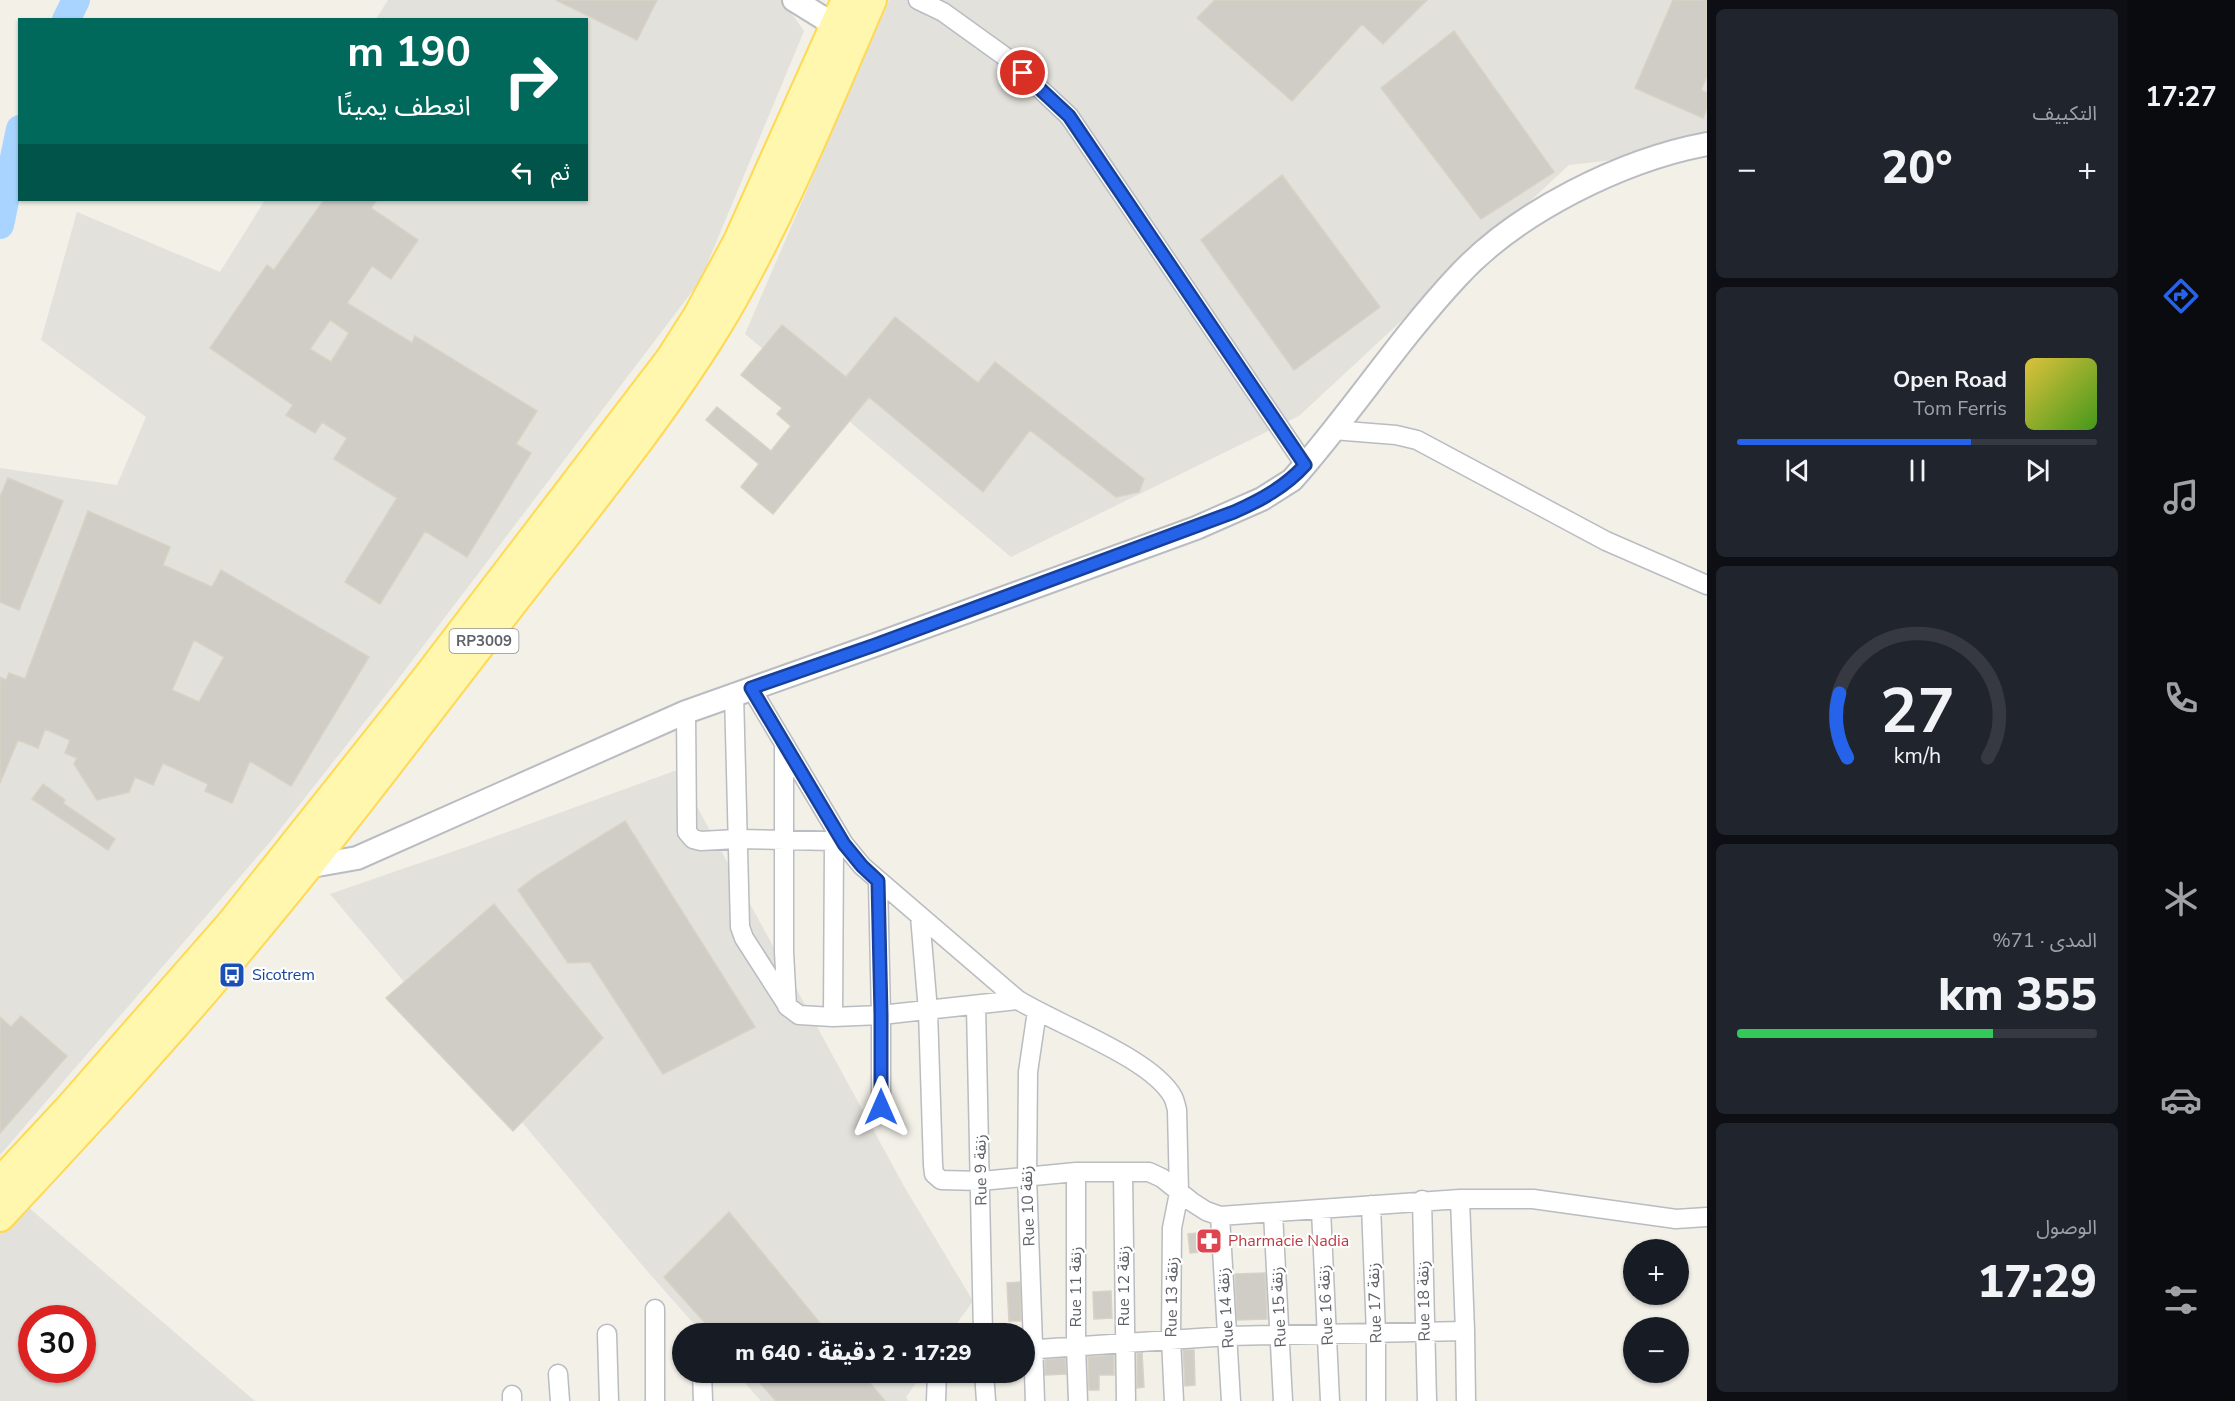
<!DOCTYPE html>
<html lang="ar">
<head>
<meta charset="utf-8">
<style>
	:root { --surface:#171b24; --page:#20242c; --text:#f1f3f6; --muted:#9ea1a6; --line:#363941; --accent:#2563eb }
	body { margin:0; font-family:"Nunito Sans","Noto Sans Arabic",sans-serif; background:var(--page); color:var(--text); direction:rtl; height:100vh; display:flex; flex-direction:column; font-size:22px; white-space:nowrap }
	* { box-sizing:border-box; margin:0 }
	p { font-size:20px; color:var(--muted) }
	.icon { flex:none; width:33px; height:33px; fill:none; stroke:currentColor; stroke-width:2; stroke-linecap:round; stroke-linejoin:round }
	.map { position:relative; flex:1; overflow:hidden; direction:ltr }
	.side { display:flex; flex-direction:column; gap:9px; padding:9px; background:#0d0f14; width:420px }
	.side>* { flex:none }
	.hud { position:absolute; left:18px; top:18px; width:570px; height:183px; border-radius:0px; box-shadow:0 2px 4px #0004; direction:rtl; background:#00695c; color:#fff; overflow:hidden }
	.tools { position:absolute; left:1623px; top:1239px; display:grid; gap:12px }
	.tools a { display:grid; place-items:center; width:66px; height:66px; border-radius:50%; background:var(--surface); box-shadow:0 2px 4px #0004; font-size:30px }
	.speed { position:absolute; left:18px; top:1305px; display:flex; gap:12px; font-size:30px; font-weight:700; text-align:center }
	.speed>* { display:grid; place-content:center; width:78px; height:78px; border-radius:50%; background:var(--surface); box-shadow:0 2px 4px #0004; line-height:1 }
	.speed .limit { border:9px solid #d22; background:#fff; color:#111 }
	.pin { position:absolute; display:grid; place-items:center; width:51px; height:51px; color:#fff; margin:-26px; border:3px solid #fff; border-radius:50%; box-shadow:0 2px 6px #0007 }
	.me { position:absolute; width:66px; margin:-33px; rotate:0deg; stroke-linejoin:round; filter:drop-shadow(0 0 4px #0008) }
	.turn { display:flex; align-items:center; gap:21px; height:126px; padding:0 18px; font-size:27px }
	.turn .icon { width:78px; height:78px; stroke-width:2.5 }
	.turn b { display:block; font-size:42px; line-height:51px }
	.then { display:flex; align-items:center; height:57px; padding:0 18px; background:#0003; gap:12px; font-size:22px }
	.big { font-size:45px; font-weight:800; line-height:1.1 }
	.side .card { flex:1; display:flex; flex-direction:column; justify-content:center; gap:9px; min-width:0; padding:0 21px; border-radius:9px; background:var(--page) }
	.side .dial { align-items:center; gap:0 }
	.dial svg { height:156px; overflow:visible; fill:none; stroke:var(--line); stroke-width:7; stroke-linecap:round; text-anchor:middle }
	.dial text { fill:var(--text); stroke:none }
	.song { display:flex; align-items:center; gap:18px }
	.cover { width:72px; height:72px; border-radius:9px; background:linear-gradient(135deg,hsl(50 70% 55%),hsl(100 70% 35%)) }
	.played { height:6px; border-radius:3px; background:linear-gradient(90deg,var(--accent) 65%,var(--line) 65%) }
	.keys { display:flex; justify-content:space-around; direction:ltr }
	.heat { display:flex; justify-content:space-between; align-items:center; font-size:33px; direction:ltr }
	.charge { height:9px; border-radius:4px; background:linear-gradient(90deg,#34c759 71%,var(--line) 0) }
	.trip { position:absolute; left:672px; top:1323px; width:363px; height:60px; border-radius:30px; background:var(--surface); box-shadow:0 2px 4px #0004; font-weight:800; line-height:60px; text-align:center; direction:rtl }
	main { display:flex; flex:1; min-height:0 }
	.menu { display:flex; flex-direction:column; width:108px; justify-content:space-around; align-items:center; background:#090b0e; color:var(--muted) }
	.menu .icon { width:42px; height:42px }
	.menu .selected { color:var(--accent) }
	.menu b { font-size:27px; color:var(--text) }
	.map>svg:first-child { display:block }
	.industrial { fill:#e2e1db; fill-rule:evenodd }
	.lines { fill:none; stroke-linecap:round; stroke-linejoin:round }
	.river { stroke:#a9d4ff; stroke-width:28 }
	.building { fill:#cfcdc5; stroke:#d7d2c4; stroke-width:1.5; fill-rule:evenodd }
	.minor-casing { stroke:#b9bcc1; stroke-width:21 }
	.tertiary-casing { stroke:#b9bcc1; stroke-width:26 }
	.primary-casing { stroke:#ffd952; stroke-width:32 }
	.minor { stroke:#fff; stroke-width:18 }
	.tertiary { stroke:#fff; stroke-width:22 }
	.primary { stroke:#fff7ae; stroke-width:28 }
	.route-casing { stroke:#184099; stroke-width:15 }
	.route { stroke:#2563eb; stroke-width:10 }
	.labels { text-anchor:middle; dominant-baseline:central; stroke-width:4.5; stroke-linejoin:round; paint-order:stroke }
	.shield { fill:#fff; stroke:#8e9195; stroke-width:1.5 }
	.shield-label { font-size:15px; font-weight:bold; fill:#5e6268 }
	.transit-label { font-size:16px; fill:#164399; stroke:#fff; text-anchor:start }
	.street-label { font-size:16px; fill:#5e6268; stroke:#fff }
	.health-label { font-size:16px; fill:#be3a42; stroke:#fff; text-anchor:start }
</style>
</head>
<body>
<main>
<nav class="menu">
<b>17:27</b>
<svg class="icon selected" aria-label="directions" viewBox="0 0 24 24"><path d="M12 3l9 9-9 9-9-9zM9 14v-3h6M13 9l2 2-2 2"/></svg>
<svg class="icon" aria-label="music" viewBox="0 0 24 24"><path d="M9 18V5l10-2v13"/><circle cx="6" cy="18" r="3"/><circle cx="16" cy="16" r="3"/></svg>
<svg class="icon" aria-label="phone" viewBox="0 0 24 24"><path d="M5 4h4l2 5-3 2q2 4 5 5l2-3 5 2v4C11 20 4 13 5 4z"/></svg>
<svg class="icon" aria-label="climate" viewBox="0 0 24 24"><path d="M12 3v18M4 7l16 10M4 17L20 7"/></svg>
<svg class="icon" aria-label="car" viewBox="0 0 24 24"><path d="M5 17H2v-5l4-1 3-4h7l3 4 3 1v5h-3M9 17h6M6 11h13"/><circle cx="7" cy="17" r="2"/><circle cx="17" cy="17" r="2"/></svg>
<svg class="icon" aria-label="filters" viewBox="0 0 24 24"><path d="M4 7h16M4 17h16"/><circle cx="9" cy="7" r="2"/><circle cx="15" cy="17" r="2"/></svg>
</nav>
<section class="side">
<div class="card"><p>التكييف</p>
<div class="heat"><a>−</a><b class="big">20°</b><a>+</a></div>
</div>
<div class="card">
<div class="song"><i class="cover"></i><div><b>Open Road</b><p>Tom Ferris</p></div></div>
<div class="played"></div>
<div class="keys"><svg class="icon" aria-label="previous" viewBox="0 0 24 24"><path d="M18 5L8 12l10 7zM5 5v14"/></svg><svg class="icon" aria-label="pause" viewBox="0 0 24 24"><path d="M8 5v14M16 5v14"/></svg><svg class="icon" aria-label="next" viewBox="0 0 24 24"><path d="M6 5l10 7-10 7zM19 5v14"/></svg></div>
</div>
<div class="card dial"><svg viewBox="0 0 100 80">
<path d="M14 69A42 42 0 1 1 86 69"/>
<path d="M14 69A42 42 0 0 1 10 36" stroke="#2563eb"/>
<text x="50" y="56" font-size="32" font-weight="700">27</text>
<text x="50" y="72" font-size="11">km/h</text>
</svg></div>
<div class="card"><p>المدى · 71%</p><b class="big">355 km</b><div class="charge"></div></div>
<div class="card"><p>الوصول</p><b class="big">17:29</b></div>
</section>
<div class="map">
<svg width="1707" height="1401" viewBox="0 0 1707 1401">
	<rect width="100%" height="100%" fill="#f2f0e7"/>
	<path class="industrial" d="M388 0H782L804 31 700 281 389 691 270 842 0 1155V468L117 485 146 417 41 340 77 212 220 272 265 200H586V20L376 19Z
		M889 0H1707V149L1569 165 1299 416 1011 557 745 334Z
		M677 770 905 1188 973 1301 950 1333H702L648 1272 330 894 466 847Z
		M0 1183 255 1401H0ZM32 1318H82V1370H32Z
		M736 1373H923L906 1397 908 1401H761Z"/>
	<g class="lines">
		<path class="river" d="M66 20 76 0
			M0 225 20 129"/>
	</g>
	<path class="building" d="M556 0H657L637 40Z
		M1215 0H1427L1383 44 1362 24 1292 101 1197 18Z
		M1673 0H1707V76L1701 90 1707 93V108L1703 118 1635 88Z
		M1454 31 1554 172 1481 219 1381 88Z
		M1282 175 1380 307 1294 370 1201 240Z
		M324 200H377L371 208 418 240 391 279 372 266 347 303 412 343 415 336 537 411 516 444 531 453 467 557 425 531 380 604 345 582 397 498 334 459 347 438 322 422 315 433 286 415 293 405 210 348 267 265 274 270ZM330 320 349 333 331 362 310 349Z
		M895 317 978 383 995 362 1144 479 1139 492 1116 497 1030 430 983 492 869 397 773 514 741 487 759 464 706 420 717 407 771 451 791 426 777 414 782 408 741 375 782 325 846 377Z
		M8 478 63 501 19 610 0 602V497Z
		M88 511 170 547 163 565 212 587 221 570 369 657 291 786 250 761 232 803 205 791 208 784 163 763 153 785 135 777 129 792 97 800 74 764 77 758 65 753 70 740 45 729 38 748 18 740 0 783V677L6 680 9 673 25 679ZM194 640 224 657 199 702 172 690Z
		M43 784 65 800 63 803 115 839 108 850 32 799Z
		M625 821 755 1027 663 1074 590 962 568 963 518 890 536 876Z
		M494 904 603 1038 513 1131 386 998Z
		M21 1016 67 1056 0 1133V1017L11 1027Z
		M729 1212 829 1334H715L664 1277Z
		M1210 1232 1211 1251 1190 1253 1188 1234Z
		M1265 1273 1267 1319 1237 1320 1235 1274Z
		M1020 1282 1021 1321H1009L1007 1283Z
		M1111 1291 1112 1318 1094 1319 1093 1292Z
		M1183 1350H1194L1195 1385 1185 1386Z
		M1142 1353 1144 1387 1137 1388V1354Z
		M1114 1355V1375H1099V1390H1089L1088 1357Z
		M1065 1358 1066 1374 1045 1375V1360Z
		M750 1372H861L885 1401H776Z"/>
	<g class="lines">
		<g class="minor-casing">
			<path id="minor" d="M918 0 943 12 1007 58 1069 116 1305 465
				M1333 430 1396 435 1417 440 1606 541 1707 585
				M751 688 844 844 862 866 1018 1000C1058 1025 1152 1058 1173 1097 1175 1101 1176 1106 1177 1110L1179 1193 1172 1228 1171 1339 1174 1401
				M734 693 740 927 744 938 787 1005
				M686 712 687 832 693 839 701 841 736 839 834 841 844 844
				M784 747V952L787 1006 799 1015 833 1017 881 1015 1018 1000
				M878 881 881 1015V1107
				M920 916 928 1011 933 1165 934 1174 941 1180 981 1181 1076 1172H1149L1162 1178 1192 1202 1206 1211 1220 1216 1460 1199H1533L1676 1219 1707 1217
				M976 1006 983 1334
				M833 1017 834 841
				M1076 1172V1347L1078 1401
				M1123 1172 1126 1401
				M1460 1199 1465 1331 1466 1401
				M1422 1200 1427 1401
				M1371 1205 1376 1334V1401
				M1321 1210 1330 1401
				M1273 1213 1283 1401
				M1220 1216 1231 1401
				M655 1309V1401
				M607 1334 609 1401
				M1024 1350 1228 1336 1465 1331
				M702 1372 703 1401
				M984 1372 986 1401
				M558 1374 560 1401
				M512 1395V1401
				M936 1401 937 1372
				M1035 1401 1027 1176 1028 1072 1037 1011"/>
		</g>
		<g class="tertiary-casing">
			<path id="tertiary" d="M794 0 836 26
				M298 866 306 867 357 858 686 712 875 645 1196 528 1262 499 1292 480C1350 415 1398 340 1458 276 1517 212 1622 160 1707 144"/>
		</g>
		<g class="primary-casing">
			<path id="primary" d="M0 1182 69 1108 232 922 427 677 670 359 698 315 738 241 846 0
				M0 1217C86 1125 172 1032 252 935 336 834 415 730 495 626 570 528 651 433 716 328 779 224 824 111 872 0"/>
		</g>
		<use href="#minor" class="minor"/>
		<use href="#tertiary" class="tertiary"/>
		<use href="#primary" class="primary"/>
	</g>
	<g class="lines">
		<g class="route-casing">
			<path id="route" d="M881 1107V1015L878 881 862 866 844 844 751 688 875 645 1234 512C1261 500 1285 487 1305 465L1069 116 1023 73"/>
		</g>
		<use href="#route" class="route"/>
	</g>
	<defs>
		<g id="bus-square" transform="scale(1.35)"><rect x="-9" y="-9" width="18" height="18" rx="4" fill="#1a4fb4" stroke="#fff"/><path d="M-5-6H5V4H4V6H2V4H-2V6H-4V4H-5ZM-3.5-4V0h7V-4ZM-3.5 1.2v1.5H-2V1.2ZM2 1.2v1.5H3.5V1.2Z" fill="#fff"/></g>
		<g id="pharmacy-square" transform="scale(1.35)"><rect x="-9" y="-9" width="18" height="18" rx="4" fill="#e0444e" stroke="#fff"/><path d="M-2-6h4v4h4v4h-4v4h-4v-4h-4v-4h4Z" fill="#fff"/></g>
	</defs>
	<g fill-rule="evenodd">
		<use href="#bus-square" x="232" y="975"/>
		<use href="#pharmacy-square" x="1209" y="1241"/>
	</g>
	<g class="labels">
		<rect class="shield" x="449.5" y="629" width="69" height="24" rx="4.5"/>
		<g class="shield-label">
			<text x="484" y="641">RP3009</text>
		</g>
		<g class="transit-label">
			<text x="252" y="975">Sicotrem</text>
		</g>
		<g class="street-label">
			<text transform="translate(981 1170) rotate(-91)">Rue 9 زنقة</text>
			<text transform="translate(1028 1206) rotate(-92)">Rue 10 زنقة</text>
			<text transform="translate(1124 1286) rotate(-90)">Rue 12 زنقة</text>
			<text transform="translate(1076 1287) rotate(-90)">Rue 11 زنقة</text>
			<text transform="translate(1172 1297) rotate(-89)">Rue 13 زنقة</text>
			<text transform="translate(1424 1301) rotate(-91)">Rue 18 زنقة</text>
			<text transform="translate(1375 1303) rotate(-92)">Rue 17 زنقة</text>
			<text transform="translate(1326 1305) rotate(-93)">Rue 16 زنقة</text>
			<text transform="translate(1279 1307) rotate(-93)">Rue 15 زنقة</text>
			<text transform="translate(1226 1308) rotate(-94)">Rue 14 زنقة</text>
		</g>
		<g class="health-label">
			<text x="1228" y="1241">Pharmacie Nadia</text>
		</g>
	</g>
</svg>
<div class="tools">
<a>+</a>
<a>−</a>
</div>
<div class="speed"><div class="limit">30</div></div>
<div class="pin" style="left:1023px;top:73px;background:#d93025"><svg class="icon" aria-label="arrive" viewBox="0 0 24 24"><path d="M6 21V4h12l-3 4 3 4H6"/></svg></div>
<svg class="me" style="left:881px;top:1107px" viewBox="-20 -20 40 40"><path d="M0-17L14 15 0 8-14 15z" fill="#2563eb" stroke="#fff" stroke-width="4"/></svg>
<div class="trip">17:29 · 2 دقيقة · 640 m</div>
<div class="hud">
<div class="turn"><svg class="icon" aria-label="right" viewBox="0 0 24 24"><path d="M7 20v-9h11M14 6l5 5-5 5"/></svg><div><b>190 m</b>انعطف يمينًا</div></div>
<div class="then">ثم<svg class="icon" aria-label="left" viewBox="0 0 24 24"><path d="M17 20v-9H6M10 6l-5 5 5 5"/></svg></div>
</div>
</div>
</main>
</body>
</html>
